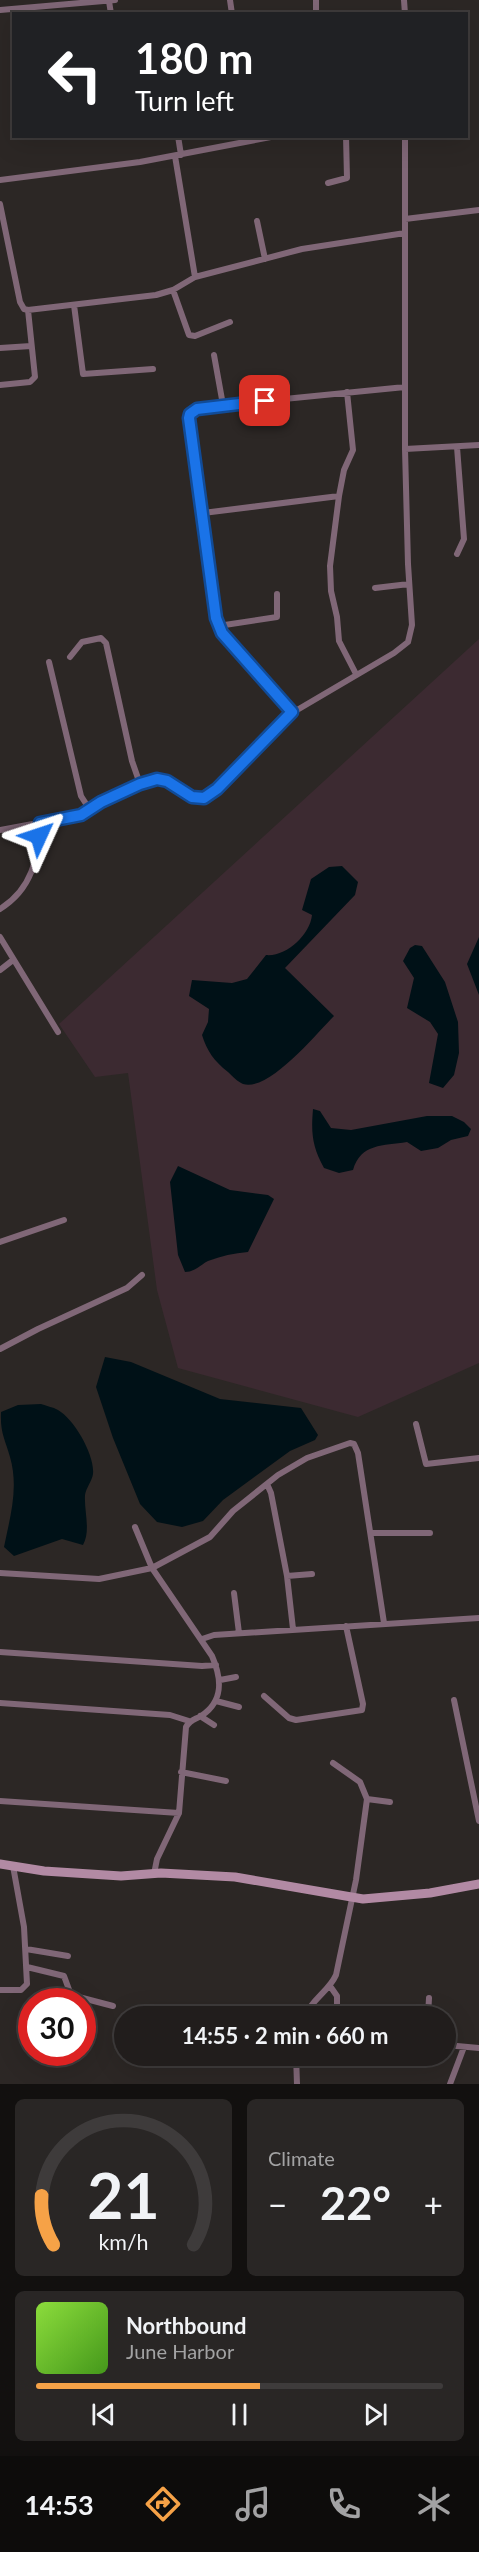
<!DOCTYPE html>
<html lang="en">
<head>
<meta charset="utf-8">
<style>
	:root { --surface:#211d1c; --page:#292625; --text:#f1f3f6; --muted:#a2a2a3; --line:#3e3b3b; --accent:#f6a247 }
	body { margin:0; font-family:Lato,sans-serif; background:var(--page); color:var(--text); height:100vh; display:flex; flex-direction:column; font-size:22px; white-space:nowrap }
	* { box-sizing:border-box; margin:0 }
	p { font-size:20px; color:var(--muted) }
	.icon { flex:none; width:33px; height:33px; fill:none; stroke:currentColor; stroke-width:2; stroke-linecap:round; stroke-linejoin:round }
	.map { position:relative; height:2084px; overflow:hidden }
	.sheet { display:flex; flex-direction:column; gap:15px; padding:15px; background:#12100f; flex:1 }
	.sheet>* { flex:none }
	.top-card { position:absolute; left:12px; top:12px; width:456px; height:126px; border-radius:0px; box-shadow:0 6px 24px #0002,0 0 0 2px var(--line); background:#202124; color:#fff; overflow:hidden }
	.speed { position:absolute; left:18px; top:1988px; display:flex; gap:12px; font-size:30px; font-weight:700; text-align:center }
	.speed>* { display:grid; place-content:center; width:78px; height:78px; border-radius:50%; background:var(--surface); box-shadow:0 6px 24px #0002,0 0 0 2px var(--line); line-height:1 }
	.speed .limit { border:9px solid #d22; background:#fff; color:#111 }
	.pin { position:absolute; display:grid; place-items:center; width:51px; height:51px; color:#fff; margin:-26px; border-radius:12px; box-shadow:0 3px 9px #0006 }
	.me { position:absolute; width:66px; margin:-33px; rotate:48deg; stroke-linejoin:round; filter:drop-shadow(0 0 4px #0008) }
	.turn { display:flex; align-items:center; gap:21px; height:126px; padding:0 24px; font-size:27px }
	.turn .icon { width:78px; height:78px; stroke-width:2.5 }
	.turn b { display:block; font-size:42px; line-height:51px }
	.big { font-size:45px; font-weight:700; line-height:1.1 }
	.sheet .card { flex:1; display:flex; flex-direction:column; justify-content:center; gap:9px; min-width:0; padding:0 21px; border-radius:9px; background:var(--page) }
	.sheet .dial { align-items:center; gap:0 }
	.dial svg { height:156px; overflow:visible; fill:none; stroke:var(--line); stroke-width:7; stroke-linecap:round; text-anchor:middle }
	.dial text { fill:var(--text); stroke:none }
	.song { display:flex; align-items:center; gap:18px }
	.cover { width:72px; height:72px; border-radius:9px; background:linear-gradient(135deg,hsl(90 70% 55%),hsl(100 70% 35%)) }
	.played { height:6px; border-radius:3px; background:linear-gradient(90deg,var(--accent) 55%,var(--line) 55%) }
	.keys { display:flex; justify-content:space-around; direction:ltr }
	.heat { display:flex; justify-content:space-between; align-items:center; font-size:33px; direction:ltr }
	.sheet .tiles { flex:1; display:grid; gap:15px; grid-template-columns:1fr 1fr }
	.card:last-child { grid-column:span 2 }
	.trip { position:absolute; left:114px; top:2006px; width:342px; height:60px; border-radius:30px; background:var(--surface); box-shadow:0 6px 24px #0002,0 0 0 2px var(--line); font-weight:700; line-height:60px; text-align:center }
	.tabs { display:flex; height:96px; justify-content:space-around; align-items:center; background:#0d0c0b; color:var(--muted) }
	.tabs .icon { width:42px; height:42px }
	.tabs .on { color:var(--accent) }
	.tabs b { font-size:27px; color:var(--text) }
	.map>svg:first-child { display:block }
	.industrial { fill:#3c2a31 }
	.water { fill:#001117 }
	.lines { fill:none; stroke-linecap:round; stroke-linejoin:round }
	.street { stroke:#806777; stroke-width:6 }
	.secondary { stroke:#b28aa4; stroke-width:9 }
	.route-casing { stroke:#114b97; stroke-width:15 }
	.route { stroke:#1a73e8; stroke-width:10 }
</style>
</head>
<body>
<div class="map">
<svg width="479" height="2084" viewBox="0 0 479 2084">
	<rect width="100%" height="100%" fill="#2c2725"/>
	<path class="industrial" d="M479 639V1363L358 1417 178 1368 157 1290 128 1073 95 1077 59 1024Z"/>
	<path class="water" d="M342 866 358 882 355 895 285 968 334 1016C316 1034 269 1092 243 1084 238 1082 232 1076 228 1072 214 1061 207 1051 202 1035L208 1022 209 1009 189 996 192 980 232 983 247 979 266 955C286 957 310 935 312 915L302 910 311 879 329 867Z
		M479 937V995L467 964Z
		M415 945 422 946 445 982 458 1022 459 1053 454 1075 443 1088 429 1083 438 1034 430 1022 407 1008 414 978 403 961 410 948Z
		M313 1109 320 1111 331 1128 351 1130 427 1116H452L464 1122 471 1129 468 1136 451 1140 438 1148 421 1151 407 1142C383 1146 361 1143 353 1170L339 1173 324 1168C312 1146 311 1133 313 1109Z
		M178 1166 230 1190 268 1195 274 1199 248 1252C234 1253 221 1256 208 1261 200 1265 195 1272 185 1272L178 1255 170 1182Z
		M105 1357 131 1362 220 1399 301 1408 318 1435 315 1440 290 1451 253 1478 223 1500 203 1521 182 1527 157 1522 140 1504 113 1438 96 1387Z
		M41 1404C46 1406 53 1407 58 1410 74 1419 95 1455 93 1474 92 1481 86 1488 85 1495 84 1512 91 1530 83 1545L62 1539 14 1556 4 1547C10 1517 19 1488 10 1457 5 1439 0 1433 1 1412L18 1405Z"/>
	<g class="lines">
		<path class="street" d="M230 0 232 14
			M316 0V14
			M404 0 405 14
			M109 1 111 14
			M0 10 115 0
			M178 136 181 155
			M175 156 195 277
			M0 180 140 162 276 136
			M328 183 347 178 346 136
			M0 204 20 302 24 309 28 310 156 295 173 290 195 277 302 249 405 233
			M405 219 479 210
			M257 221 265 259
			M173 290 189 335 195 336 230 322
			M74 305 83 374 153 369
			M0 348 31 346
			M214 355 223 405
			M0 385 30 382 35 377 28 310
			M347 392 353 450 344 470 339 496 330 566 331 591 337 617 339 641 356 674
			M405 449 479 445
			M203 513 339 496
			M457 554 464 539 457 447
			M375 588 409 584
			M218 626 277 617V594
			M70 657 82 642 101 638 106 643 132 761 140 784
			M49 662 81 796 90 810
			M292 713 222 633 216 618 190 414 197 409 223 405 405 387
			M0 830 81 815 101 802 140 784 157 779 167 781 192 797 204 798 217 788 292 713 394 653 408 642 412 625 408 564 405 449V136
			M0 909C32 889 38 859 40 823
			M0 937 58 1032
			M0 970 13 960
			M0 1242 64 1220
			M0 1349 38 1329 127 1288 142 1275
			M416 1424 426 1464 479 1458
			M267 1484 271 1493 287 1576 293 1629
			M135 1527 152 1568 212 1656C222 1679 224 1701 201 1716 194 1720 190 1720 186 1727L179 1813 157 1859 154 1874
			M371 1533H430
			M0 1573 99 1579 152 1568 210 1537 233 1511 278 1475 307 1458 350 1443 354 1444 358 1453 384 1623
			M287 1576 312 1574
			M234 1593 239 1633
			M202 1639 214 1635 479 1618
			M0 1652 202 1666 216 1665
			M220 1680 236 1677
			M264 1696 289 1718 296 1720 362 1710 363 1704 346 1626
			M454 1700 479 1821
			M216 1701 239 1707
			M0 1703 170 1715 189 1721
			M200 1716 214 1725
			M181 1772 226 1781
			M367 1799 390 1802
			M0 1801 179 1813
			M26 1949 68 1956
			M27 1967 64 1976 71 1995 113 2006
			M330 1986 337 1996V2016
			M0 1990H21L27 1984 24 1927 13 1866
			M305 2016C312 1999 329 1991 336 1975L356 1880 367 1799 360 1782 333 1763
			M428 2016 429 1998
			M446 2045 479 2048
			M296 2055 297 2084
			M450 2084 464 2047"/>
		<path class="secondary" d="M0 1864 44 1871 121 1876 161 1873 235 1877 363 1899 430 1893 479 1884"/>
	</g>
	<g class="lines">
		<g class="route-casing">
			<path id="route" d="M39 836 40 823 81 815 101 802 140 784 157 779 167 781 192 797 204 798 217 789 292 712 222 633 216 618 189 418 190 414 197 409 265 401"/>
		</g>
		<use href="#route" class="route"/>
	</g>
</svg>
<div class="speed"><div class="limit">30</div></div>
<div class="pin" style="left:265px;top:401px;background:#d93025"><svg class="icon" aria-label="arrive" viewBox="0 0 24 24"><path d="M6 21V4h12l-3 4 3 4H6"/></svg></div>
<svg class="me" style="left:39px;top:836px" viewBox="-20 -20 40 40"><path d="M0-17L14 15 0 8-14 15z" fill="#1a73e8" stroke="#fff" stroke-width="4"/></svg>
<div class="trip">14:55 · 2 min · 660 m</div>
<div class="top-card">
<div class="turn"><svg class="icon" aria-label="left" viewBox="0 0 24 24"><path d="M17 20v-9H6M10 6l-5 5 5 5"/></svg><div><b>180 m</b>Turn left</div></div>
</div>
</div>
<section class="sheet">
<div class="tiles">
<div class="card dial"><svg viewBox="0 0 100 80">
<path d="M14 69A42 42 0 1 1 86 69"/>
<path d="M14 69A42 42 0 0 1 8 44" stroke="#f6a247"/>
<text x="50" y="56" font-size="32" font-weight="700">21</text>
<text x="50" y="72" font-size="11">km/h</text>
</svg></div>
<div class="card"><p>Climate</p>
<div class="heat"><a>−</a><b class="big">22°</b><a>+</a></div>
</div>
<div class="card">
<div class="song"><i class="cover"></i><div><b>Northbound</b><p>June Harbor</p></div></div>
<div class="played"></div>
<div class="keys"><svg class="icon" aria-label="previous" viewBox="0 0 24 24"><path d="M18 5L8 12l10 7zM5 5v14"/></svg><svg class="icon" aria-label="pause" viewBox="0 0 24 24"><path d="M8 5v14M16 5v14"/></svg><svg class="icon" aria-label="next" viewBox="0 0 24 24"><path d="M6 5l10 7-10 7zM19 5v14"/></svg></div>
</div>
</div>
</section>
<nav class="tabs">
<b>14:53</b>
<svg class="icon on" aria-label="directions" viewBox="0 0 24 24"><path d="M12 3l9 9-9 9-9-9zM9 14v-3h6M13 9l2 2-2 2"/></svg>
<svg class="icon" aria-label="music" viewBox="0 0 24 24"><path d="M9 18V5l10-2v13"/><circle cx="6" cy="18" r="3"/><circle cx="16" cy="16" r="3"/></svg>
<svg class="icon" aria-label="phone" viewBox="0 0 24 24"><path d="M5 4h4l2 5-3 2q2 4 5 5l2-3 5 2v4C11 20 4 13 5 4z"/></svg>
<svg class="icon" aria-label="climate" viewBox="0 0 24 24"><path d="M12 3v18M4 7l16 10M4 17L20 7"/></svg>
</nav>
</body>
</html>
